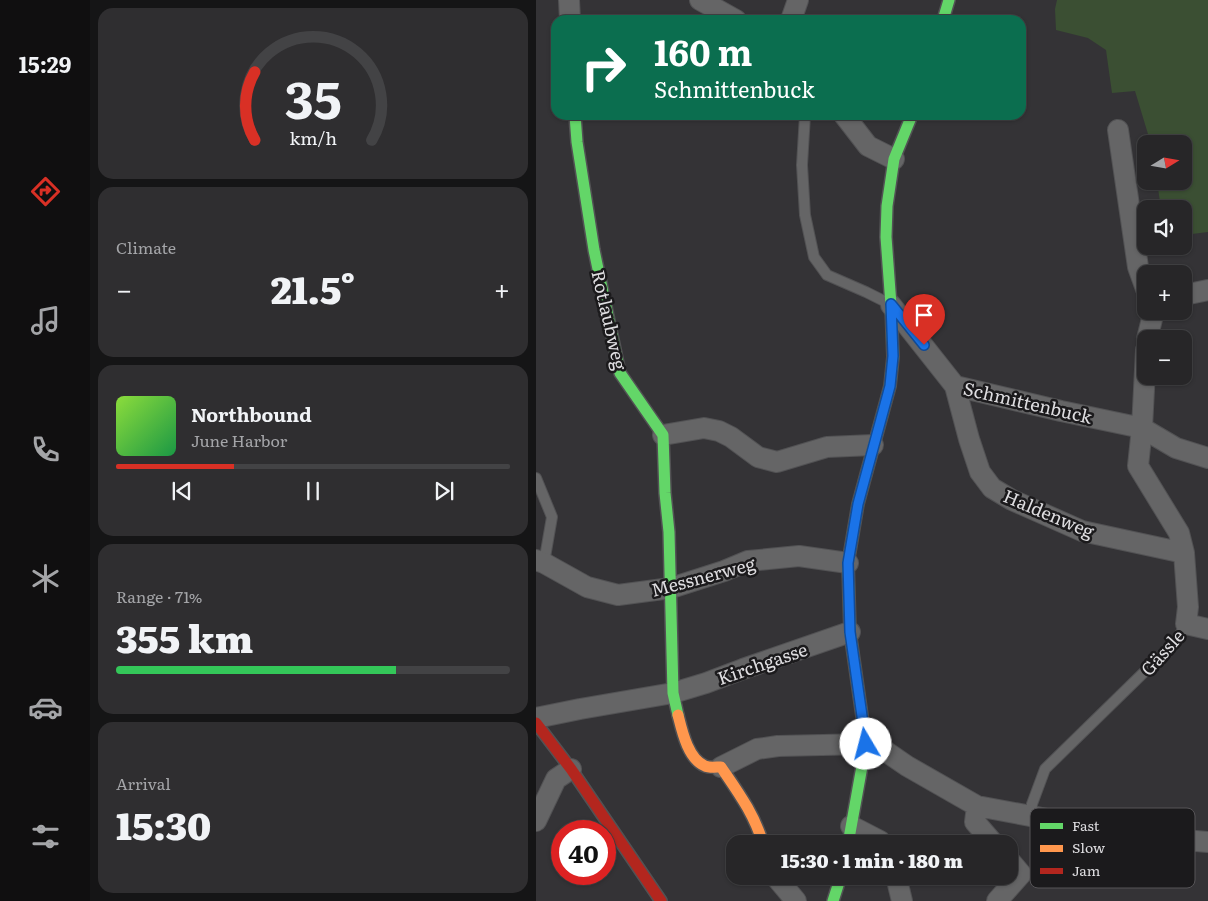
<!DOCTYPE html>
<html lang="en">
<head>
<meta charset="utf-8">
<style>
	:root { --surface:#272628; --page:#2f2e30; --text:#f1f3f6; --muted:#a4a5a8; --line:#434345; --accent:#d93025 }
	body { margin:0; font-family:Literata,serif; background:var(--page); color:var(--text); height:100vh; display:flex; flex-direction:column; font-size:19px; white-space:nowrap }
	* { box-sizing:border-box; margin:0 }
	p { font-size:16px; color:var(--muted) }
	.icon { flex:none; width:28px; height:28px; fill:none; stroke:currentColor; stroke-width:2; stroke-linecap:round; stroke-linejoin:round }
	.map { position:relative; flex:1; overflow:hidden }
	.side { display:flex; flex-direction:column; gap:8px; padding:8px; background:#151516; width:446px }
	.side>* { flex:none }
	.banner { position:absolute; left:15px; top:15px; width:475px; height:105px; border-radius:15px; box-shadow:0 1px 4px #0004,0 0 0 1px var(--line); background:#0b6e4f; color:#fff; overflow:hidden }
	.needle { width:32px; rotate:79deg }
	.tools { position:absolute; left:601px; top:135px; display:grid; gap:10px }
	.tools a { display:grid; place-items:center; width:55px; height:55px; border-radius:10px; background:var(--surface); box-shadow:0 1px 4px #0004,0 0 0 1px var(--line); font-size:25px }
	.speed { position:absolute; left:15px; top:820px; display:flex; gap:10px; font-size:25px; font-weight:700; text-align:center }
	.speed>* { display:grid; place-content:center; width:65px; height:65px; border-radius:50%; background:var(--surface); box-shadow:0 1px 4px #0004,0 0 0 1px var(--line); line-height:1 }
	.speed .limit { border:8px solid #d22; background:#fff; color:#111 }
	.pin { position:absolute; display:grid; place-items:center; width:42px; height:42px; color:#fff; margin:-51px -21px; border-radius:50% 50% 50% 0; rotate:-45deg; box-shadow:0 0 5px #0007 }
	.pin .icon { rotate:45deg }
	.me { position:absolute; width:55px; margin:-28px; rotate:352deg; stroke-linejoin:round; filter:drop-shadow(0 0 4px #0008) }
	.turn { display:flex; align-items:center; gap:18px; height:105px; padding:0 20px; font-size:22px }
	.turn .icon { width:65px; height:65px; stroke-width:2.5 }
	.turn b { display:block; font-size:35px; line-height:42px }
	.big { font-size:38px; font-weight:800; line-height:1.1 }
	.side .card { flex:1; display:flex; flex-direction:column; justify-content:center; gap:8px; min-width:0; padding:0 18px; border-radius:15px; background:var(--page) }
	.side .dial { align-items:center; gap:0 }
	.dial svg { height:130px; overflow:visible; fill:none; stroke:var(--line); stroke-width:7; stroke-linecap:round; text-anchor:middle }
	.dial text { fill:var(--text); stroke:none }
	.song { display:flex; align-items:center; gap:15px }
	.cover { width:60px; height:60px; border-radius:8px; background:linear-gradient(135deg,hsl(90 70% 55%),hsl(140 70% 35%)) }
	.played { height:5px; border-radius:2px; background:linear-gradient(90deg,var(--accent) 30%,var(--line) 30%) }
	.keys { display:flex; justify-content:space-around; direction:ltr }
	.heat { display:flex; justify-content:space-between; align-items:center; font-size:28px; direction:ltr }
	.charge { height:8px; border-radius:4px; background:linear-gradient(90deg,#34c759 71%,var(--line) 0) }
	.trip { position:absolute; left:190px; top:835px; width:292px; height:50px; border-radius:15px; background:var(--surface); box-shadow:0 1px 4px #0004,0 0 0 1px var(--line); font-weight:800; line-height:50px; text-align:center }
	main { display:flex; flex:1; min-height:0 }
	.tabs { display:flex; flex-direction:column; width:90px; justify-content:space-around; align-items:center; background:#100f10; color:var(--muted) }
	.tabs .icon { width:35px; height:35px }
	.tabs .on { color:var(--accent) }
	.tabs b { font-size:22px; color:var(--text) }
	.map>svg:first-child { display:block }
	.green { fill:#3b4f33 }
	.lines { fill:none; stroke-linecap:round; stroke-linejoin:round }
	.lane-casing { stroke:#525254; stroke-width:12 }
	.street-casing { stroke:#525254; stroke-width:22 }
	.fast-casing { stroke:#525254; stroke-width:14 }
	.slow-casing { stroke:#525254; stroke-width:14 }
	.jam-casing { stroke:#525254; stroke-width:14 }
	.lane { stroke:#656566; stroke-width:10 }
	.street { stroke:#656566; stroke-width:20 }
	.fast { stroke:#63d668; stroke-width:11 }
	.slow { stroke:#ff974d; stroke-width:11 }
	.jam { stroke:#b3261e; stroke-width:11 }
	.route-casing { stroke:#114b97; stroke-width:12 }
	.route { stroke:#1a73e8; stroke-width:9 }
	.labels { text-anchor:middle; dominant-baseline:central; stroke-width:5; stroke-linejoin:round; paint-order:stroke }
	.street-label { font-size:18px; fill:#dedde0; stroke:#1b1a1c }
	.key { fill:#1b1a1c; stroke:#565457; stroke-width:1 }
	.key-label { font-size:14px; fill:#dedde0 }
</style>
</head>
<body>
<main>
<nav class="tabs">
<b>15:29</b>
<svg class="icon on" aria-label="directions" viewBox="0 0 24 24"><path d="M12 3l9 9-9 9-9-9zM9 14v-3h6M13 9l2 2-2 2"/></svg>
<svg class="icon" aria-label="music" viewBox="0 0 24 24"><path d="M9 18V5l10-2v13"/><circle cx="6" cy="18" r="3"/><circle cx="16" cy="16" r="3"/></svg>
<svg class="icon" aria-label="phone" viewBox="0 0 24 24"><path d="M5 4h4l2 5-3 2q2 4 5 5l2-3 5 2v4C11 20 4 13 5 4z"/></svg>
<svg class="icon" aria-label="climate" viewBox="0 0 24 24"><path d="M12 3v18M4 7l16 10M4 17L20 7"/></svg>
<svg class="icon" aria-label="car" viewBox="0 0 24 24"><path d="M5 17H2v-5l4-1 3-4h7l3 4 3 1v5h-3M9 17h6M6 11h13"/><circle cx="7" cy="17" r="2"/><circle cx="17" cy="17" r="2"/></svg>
<svg class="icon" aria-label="filters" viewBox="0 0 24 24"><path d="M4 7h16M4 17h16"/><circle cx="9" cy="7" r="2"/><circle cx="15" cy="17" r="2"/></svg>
</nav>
<section class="side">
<div class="card dial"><svg viewBox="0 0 100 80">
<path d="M14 69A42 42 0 1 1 86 69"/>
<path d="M14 69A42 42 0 0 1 14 27" stroke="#d93025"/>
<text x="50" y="56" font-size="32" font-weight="700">35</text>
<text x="50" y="72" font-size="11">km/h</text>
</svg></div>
<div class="card"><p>Climate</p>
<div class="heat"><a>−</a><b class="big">21.5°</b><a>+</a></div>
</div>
<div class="card">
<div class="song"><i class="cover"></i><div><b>Northbound</b><p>June Harbor</p></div></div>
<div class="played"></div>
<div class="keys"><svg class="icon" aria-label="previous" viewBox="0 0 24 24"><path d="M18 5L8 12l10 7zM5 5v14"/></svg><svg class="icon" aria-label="pause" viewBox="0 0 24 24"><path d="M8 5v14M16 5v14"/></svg><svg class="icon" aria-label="next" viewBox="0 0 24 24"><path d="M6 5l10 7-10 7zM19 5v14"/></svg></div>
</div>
<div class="card"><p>Range · 71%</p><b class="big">355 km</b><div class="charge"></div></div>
<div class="card"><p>Arrival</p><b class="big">15:30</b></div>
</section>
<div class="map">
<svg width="672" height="901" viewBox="0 0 672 901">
	<rect width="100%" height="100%" fill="#343336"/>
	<path class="green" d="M521 0H672V232L648 235V209H625L621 181H648V144H615L599 91 576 93 570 50 552 38 520 30 519 9Z"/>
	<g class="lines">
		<g class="lane-casing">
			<path id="lane" d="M269 115 266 165 269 215 278 257 291 275 330 292 352 303
				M0 478 16 517 8 563
				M495 817 496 804 509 769 641 640 650 624"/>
		</g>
		<g class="street-casing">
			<path id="street" d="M33 0 34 20
				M164 0 200 20
				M255 20 262 0
				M308 115 332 146 358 159
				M582 130 602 267 610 289
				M648 295 672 290
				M355 305 419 386 525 411 606 428 602 466 643 533 648 553 652 607 650 624 672 629
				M611 339 618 311
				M610 350 606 428 640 448 672 458
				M419 386 433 439 444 472 456 488 476 500 546 531 648 553
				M127 435 168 428 183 431 195 437 222 457 241 462 291 447 337 445
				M0 560 8 563 51 587 82 595 135 588 188 571 212 561 263 556 312 563
				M0 718 44 709 137 693 170 683 207 669 314 632
				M185 767 221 749 242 746 330 744 342 746 371 766 441 806 602 836 672 842
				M441 806 439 822 458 844
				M0 821 20 779 35 769
				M315 826 344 841 346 844
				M239 876 260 901
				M360 876 366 901
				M461 901 485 874 474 861"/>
		</g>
		<g class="fast-casing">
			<path id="fast" d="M407 20 413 0
				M39 115 41 142 58 250 84 373 127 435 129 493 133 532 137 693 142 715
				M312 844 330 744 314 632 312 563 322 504 354 386 357 357 355 305 350 237 351 206 358 159 376 115
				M297 901 305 876"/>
		</g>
		<g class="slow-casing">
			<path id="slow" d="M142 715C146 731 152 759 169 766 173 768 180 767 185 767 202 792 219 815 227 844"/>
		</g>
		<g class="jam-casing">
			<path id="jam" d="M0 723 35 769 125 901"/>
		</g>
		<use href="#lane" class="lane"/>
		<use href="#street" class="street"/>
		<use href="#fast" class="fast"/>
		<use href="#slow" class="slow"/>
		<use href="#jam" class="jam"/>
	</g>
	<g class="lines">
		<g class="route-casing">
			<path id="route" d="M330 744 314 632 312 563 322 504 354 386 357 356 355 304 388 345"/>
		</g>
		<use href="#route" class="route"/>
	</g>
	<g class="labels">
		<g class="street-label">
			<text transform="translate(74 320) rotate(77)">Rotlaubweg</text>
			<text transform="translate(492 402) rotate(13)">Schmittenbuck</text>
			<text transform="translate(513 513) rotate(23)">Haldenweg</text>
			<text transform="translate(167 576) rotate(-15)">Messnerweg</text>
			<text transform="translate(626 652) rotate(-48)">Gässle</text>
			<text transform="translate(226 663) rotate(-19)">Kirchgasse</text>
		</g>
	</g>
	<rect x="494" y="808" width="165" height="80" rx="8" class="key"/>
	<rect x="504" y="823" width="23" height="6" fill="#63d668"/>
	<rect x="504" y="845" width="23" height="7" fill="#ff974d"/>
	<rect x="504" y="868" width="23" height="6" fill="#b3261e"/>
	<g class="key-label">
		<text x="536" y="831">Fast</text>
		<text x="536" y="853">Slow</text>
		<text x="536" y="876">Jam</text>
	</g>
</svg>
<div class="tools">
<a><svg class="needle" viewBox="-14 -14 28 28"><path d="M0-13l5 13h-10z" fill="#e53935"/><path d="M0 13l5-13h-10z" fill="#a4a5a8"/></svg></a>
<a><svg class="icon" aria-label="sound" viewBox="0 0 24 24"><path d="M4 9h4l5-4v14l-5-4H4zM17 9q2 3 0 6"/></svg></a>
<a>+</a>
<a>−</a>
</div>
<div class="speed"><div class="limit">40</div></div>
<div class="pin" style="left:388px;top:345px;background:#d93025"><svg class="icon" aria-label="arrive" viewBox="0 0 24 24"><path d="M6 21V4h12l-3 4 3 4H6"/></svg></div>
<svg class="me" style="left:330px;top:744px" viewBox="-20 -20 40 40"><circle r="19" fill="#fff"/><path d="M0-13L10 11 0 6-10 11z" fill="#1a73e8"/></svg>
<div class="trip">15:30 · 1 min · 180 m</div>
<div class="banner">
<div class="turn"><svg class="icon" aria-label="right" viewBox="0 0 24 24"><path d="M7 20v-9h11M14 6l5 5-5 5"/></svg><div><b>160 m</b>Schmittenbuck</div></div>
</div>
</div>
</main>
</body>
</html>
